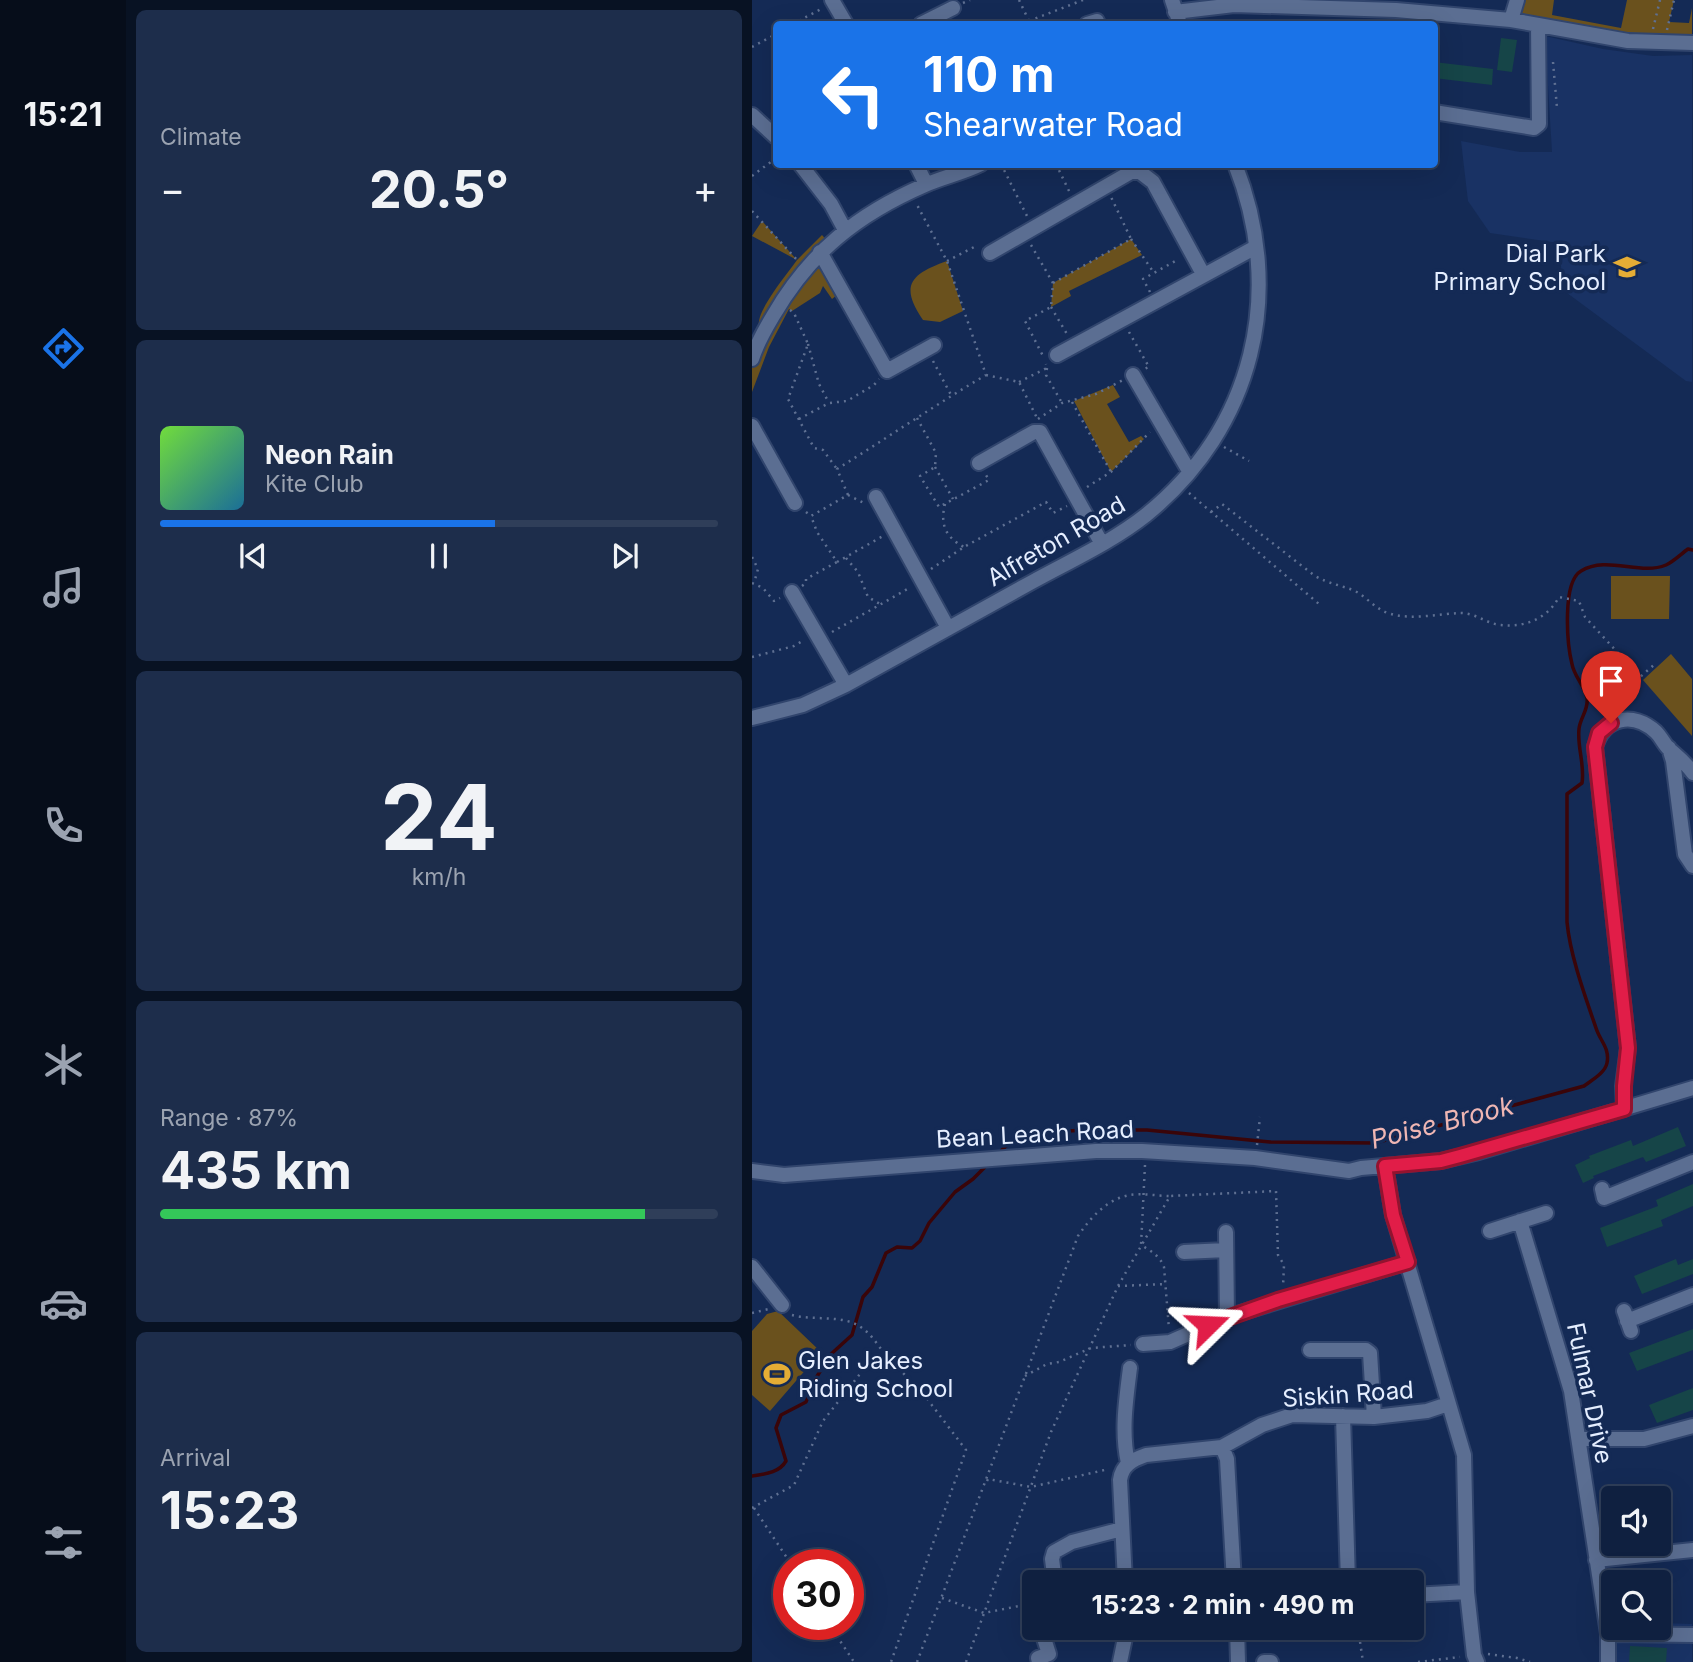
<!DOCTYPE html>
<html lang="en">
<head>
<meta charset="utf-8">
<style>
	:root { --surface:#0f2040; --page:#1d2d4b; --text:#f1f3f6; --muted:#9ba3b1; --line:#2f3e59; --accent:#1a73e8 }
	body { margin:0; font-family:Inter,sans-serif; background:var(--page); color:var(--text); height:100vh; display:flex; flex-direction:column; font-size:26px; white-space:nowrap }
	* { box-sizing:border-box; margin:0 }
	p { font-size:23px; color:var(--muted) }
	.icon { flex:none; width:38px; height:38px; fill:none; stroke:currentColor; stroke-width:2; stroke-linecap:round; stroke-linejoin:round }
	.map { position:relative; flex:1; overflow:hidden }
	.sheet { display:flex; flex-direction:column; gap:10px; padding:10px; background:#081223; width:626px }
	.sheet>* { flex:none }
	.guide { position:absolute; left:21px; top:21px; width:665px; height:147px; border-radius:7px; box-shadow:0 7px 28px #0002,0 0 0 2px var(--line); background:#1a73e8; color:#fff; overflow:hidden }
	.controls { position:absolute; left:849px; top:1486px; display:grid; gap:14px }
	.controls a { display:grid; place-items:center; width:70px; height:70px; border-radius:7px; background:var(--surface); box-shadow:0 7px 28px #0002,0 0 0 2px var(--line); font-size:35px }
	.speed { position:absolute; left:21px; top:1549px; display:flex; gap:14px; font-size:35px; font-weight:700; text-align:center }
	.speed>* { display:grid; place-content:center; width:91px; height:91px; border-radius:50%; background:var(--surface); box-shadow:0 7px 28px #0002,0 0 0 2px var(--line); line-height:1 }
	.speed .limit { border:10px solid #d22; background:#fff; color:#111 }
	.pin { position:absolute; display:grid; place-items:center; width:60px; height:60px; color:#fff; margin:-72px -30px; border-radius:50% 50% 50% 0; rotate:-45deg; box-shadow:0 0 7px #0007 }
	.pin .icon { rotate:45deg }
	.me { position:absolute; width:77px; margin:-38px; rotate:69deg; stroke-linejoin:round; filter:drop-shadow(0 0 5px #0008) }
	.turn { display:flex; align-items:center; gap:24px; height:147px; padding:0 35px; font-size:32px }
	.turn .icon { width:91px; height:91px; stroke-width:2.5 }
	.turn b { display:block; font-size:49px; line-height:60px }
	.big { font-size:52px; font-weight:700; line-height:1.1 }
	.sheet .tile { flex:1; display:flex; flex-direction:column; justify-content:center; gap:10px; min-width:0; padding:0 24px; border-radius:10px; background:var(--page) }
	.sheet .dial { align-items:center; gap:0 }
	.dial b { font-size:91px; line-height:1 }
	.song { display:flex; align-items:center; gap:21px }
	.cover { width:84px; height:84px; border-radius:10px; background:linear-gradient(135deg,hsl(100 70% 55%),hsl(200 70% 35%)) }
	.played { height:7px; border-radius:4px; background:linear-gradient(90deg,var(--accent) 60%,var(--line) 60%) }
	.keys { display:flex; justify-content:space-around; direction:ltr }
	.heat { display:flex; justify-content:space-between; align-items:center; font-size:38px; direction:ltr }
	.charge { height:10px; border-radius:5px; background:linear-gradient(90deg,#34c759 87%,var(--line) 0) }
	.trip { position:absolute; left:270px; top:1570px; width:402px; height:70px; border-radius:7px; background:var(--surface); box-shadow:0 7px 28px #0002,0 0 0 2px var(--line); font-weight:700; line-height:70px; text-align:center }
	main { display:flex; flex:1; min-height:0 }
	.menu { display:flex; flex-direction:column; width:126px; justify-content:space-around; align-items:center; background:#060d1a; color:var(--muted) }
	.menu .icon { width:49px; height:49px }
	.menu .selected { color:var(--accent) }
	.menu b { font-size:32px; color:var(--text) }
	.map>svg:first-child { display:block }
	.built { fill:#193264 }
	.green { fill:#6a511d }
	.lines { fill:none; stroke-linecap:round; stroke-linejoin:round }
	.stream { stroke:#3a0509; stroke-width:3.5 }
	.building { fill:#164548 }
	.minor-casing { stroke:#31456d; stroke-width:18 }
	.path { stroke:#5f7092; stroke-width:2.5; stroke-dasharray:2 5; stroke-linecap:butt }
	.minor { stroke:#5b6e92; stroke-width:14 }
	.route-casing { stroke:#92132f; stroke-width:18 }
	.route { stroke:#e11d48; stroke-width:12 }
	.labels { text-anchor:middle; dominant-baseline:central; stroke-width:7; stroke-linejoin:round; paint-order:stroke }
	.poi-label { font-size:24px; fill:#e5eeff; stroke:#142a55; text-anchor:end }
	.street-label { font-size:24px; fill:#e5eeff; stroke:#142a55 }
	.water-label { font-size:26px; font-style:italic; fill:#efb6b3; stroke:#142a55 }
</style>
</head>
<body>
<main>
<nav class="menu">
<b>15:21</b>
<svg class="icon selected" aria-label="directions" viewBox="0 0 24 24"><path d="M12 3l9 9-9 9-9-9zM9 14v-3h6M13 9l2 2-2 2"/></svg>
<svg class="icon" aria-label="music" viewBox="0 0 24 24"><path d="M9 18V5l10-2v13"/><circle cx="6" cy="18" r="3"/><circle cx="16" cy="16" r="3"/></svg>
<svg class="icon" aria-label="phone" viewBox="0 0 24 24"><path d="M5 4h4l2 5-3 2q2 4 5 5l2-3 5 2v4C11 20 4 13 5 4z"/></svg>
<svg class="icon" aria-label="climate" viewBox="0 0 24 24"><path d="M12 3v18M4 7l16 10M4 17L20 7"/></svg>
<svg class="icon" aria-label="car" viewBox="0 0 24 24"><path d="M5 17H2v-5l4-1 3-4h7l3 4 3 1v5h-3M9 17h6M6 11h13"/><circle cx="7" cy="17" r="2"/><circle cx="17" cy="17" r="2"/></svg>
<svg class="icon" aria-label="filters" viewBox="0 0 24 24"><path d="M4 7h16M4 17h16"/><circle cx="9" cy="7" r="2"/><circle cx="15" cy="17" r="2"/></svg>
</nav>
<section class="sheet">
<div class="tile"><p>Climate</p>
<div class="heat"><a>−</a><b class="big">20.5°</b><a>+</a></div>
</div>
<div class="tile">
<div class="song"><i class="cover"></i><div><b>Neon Rain</b><p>Kite Club</p></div></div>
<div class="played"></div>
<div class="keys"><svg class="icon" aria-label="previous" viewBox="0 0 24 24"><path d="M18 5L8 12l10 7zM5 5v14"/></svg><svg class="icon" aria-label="pause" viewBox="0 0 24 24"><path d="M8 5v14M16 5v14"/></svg><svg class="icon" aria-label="next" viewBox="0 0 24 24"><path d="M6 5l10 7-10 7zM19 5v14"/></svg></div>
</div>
<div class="tile dial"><b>24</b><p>km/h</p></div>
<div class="tile"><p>Range · 87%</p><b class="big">435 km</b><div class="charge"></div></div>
<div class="tile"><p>Arrival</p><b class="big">15:23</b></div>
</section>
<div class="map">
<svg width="941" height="1662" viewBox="0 0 941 1662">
	<rect width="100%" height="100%" fill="#142a55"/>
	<path class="built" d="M793 36 851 49 901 56 940 55V382L934 381 811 290 807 243 738 233 716 201 709 141 768 152H800Z
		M907 1623 940 1624V1662H865L863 1628H906Z"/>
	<path class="green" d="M759 0H802L800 15 869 28 875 0H922L917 22 937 23 940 8V43L759 20Z
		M10 221 45 260 70 235 77 243 68 252 90 291 80 299 71 286 68 293 40 311 37 309 17 347 0 392V346C9 336 4 326 9 314 18 294 32 278 45 260L0 236Z
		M379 239 390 255 317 291 319 296 299 307 301 283Z
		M195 261 211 311 188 322 171 320C147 285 159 274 195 261Z
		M361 385 368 397 355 404 377 442 389 436 392 439 359 472 322 401Z
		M859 576H918L917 619H859Z
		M919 654 940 679V736L891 680Z
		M26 1311 69 1352 18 1411 0 1395V1331L15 1314Z"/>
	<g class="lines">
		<path class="stream" d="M246 1154 254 1146 276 1137 297 1132 334 1130H395L518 1142 623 1143 832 1086C840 1080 853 1073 855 1063 858 1048 848 1041 844 1028 833 996 818 955 815 922V794L830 783C833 765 825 747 827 729 828 718 837 709 835 698 832 685 822 676 820 664 815 644 810 582 829 571 855 555 888 576 914 565 921 562 929 554 936 549L941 550
			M0 1476C13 1474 27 1473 34 1461L24 1428 29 1415 54 1402 61 1383 78 1355 100 1335 111 1297 120 1287 134 1253 145 1247 160 1248 168 1241 177 1223 203 1192 221 1179 236 1164"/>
	</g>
	<path class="building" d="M749 38 765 40 760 72 745 70Z
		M682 62 741 69 740 85 682 78Z
		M926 1127 934 1146 894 1162 891 1157 841 1176 842 1178 831 1183 823 1165 838 1158 837 1156 879 1140 881 1146Z
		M941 1184V1206L909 1220 911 1226 855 1247 848 1228 906 1206 904 1200Z
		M924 1259 926 1265 941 1259V1274L890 1294 882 1276Z
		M941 1329V1350L885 1371 877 1353Z
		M941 1388V1410L905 1423 897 1405Z
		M878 1646 915 1648 914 1662H877Z"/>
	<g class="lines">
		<g class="minor-casing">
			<path id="minor" d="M80 0 94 24
				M420 0 428 24
				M423 12 482 5 644 10 759 20 876 41 941 43
				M759 20 765 0
				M169 24 201 8
				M335 24 345 21
				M682 112 782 128 787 124 786 25
				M0 115 24 137
				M48 164 79 204 93 230
				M164 164 174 184
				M68 252 135 371 182 345
				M238 253 379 172H388L401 182 451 274
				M305 355 504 247
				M0 359C5 343 12 331 21 316 58 252 106 214 173 185 191 177 211 173 229 164
				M381 375 437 471
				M0 426 43 503
				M227 463 282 432H288L350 544
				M124 497 196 628
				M40 592 94 685
				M0 718 51 705 94 685C156 651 218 617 280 582 318 561 360 542 394 515 502 427 534 293 483 164
				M917 748 921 761 933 854 941 866
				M872 1109 871 1086 876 1048 843 747C852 717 881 711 904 732 909 737 912 744 917 749 926 757 934 763 941 773
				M633 1166 641 1215 712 1455 715 1592 722 1655 725 1662
				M0 1171 32 1175 344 1151H390L503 1158 597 1171 609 1168 689 1161 727 1152 941 1088
				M850 1189 852 1198 941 1162
				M768 1221 819 1391 856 1634V1662
				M738 1231 794 1213
				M474 1232 475 1317
				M432 1252 474 1250
				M0 1267 30 1305
				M872 1311 879 1331
				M875 1321 941 1295
				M391 1344 418 1342 475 1317 656 1262
				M558 1350H614L618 1353 622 1417
				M591 1416 596 1582
				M828 1439H892L941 1426
				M470 1447 475 1459 482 1582
				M376 1463C369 1432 374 1400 378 1368
				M844 1560 941 1550
				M303 1582 300 1559 302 1552 320 1542 370 1529
				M373 1582 368 1480C370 1465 380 1460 394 1455L470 1447 510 1425 540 1415 622 1417 675 1411 696 1404
				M660 1595 715 1592
				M485 1628 486 1662
				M856 1634 941 1635
				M287 1662 286 1658 297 1654 290 1632 298 1628
				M368 1662 375 1628
				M512 1662H519"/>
		</g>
		<path class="path" d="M267 0 277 21 271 24
			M211 3 218 0
			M277 21 331 0
			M41 24 69 9
			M901 29 908 0
			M915 30 922 0
			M0 47 24 34
			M801 62 805 108
			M249 164 275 216
			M304 164 318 193
			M0 176 24 158
			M0 211 46 261
			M379 239 402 273
			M279 245 301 283 299 307 273 321 291 356
			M195 261 226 245
			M301 283 379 239 359 197
			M398 292 391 279 427 259
			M299 307 315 334
			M38 310 42 313 56 344 36 399 62 448 71 450 85 469
			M377 332 397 367 392 369
			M56 344 67 384 77 403
			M181 361 199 395
			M295 368 294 375 310 403
			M234 375 267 382 285 418
			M267 382 295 368 294 364
			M320 402 359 472
			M165 418 184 453 183 467 168 476 187 507 237 480 234 475
			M47 419 77 403 95 401 122 385 127 379
			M286 419 310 403 344 394 371 380
			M472 447 497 461
			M183 467 201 499
			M335 487 359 472 398 432
			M437 493 567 604
			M96 495 112 503
			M193 504C188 524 193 537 212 547
			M54 512 59 516 96 495 85 469C135 438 183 405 234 375L195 261 164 203
			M459 512 470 504 563 576C577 584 589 585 603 591 616 598 624 610 639 614 659 620 687 614 708 613 724 613 735 624 749 625 773 628 796 618 807 597L827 601 833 617 888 677 903 664
			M0 557 6 569 2 583
			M94 558 106 572 116 597 128 604
			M85 562 131 536
			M179 569 212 547 294 502 301 513 315 506
			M0 583 11 588 22 601 28 598
			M50 586 54 583V579L85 562 65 532 59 516
			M80 632 159 587
			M0 657 42 646 52 640
			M505 1145 508 1117
			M393 1165 389 1245C399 1251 408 1256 412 1267L417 1329
			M366 1286 415 1284
			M0 1313 17 1309
			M40 1315C62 1321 92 1314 110 1328 119 1334 125 1344 132 1353
			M273 1376 295 1364 307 1362 339 1348 379 1345
			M235 1481 236 1479 279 1487 357 1469
			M0 1508 42 1485 71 1421 115 1365 132 1353 173 1396 214 1450 139 1662
			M2 1508 39 1564
			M190 1598 232 1613 282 1603
			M77 1624 102 1662
			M606 1628 611 1662
			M736 1654 765 1658 778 1662
			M165 1662 326 1236C339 1217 355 1199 378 1195 390 1193 406 1196 418 1196
			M214 1662 299 1432 366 1286 418 1196 524 1191 526 1255 532 1265 531 1287
			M666 1662 708 1657"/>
		<use href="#minor" class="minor"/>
	</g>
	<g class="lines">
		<g class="route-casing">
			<path id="route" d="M456 1325 526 1300 656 1262 641 1215 633 1166 689 1161 708 1156 872 1109V1086L876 1048 843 747 847 733 859 723"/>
		</g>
		<use href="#route" class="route"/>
	</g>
	<defs>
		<g id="school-bare" transform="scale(2.1)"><path d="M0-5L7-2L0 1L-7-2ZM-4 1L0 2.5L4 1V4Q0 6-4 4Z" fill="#e5ad35" stroke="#142a55" stroke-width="2.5" paint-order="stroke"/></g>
		<g id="stadium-bare" transform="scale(2.1)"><path d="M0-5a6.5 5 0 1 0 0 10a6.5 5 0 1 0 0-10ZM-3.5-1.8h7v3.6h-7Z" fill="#e5ad35" stroke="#142a55" stroke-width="2.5" paint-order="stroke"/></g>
	</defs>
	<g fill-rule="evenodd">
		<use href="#school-bare" x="875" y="267"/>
		<use href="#stadium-bare" x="25" y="1374"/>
	</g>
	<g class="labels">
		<g class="poi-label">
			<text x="854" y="253">Dial Park<tspan x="854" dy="28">Primary School</tspan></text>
			<text x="46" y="1360" text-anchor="start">Glen Jakes<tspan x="46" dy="28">Riding School</tspan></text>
		</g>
		<g class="street-label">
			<text transform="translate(304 541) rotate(-30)">Alfreton Road</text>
			<text transform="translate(283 1134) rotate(-3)">Bean Leach Road</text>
			<text transform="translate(838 1393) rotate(78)">Fulmar Drive</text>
			<text transform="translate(596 1394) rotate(-4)">Siskin Road</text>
		</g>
		<g class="water-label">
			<text transform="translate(690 1122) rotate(-14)">Poise Brook</text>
		</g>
	</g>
</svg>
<div class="controls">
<a><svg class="icon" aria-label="sound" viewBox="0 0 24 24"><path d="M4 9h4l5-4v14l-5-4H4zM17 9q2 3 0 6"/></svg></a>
<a><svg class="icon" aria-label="search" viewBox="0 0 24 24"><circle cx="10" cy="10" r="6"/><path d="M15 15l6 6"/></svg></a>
</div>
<div class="speed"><div class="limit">30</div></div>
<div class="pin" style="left:859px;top:723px;background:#d93025"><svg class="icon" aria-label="arrive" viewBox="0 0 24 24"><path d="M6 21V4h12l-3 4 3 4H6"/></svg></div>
<svg class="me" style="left:456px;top:1325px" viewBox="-20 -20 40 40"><path d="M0-17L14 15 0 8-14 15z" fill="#e11d48" stroke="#fff" stroke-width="4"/></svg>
<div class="trip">15:23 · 2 min · 490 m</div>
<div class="guide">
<div class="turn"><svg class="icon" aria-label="left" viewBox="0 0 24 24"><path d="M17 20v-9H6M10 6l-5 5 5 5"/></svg><div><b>110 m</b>Shearwater Road</div></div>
</div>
</div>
</main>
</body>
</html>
